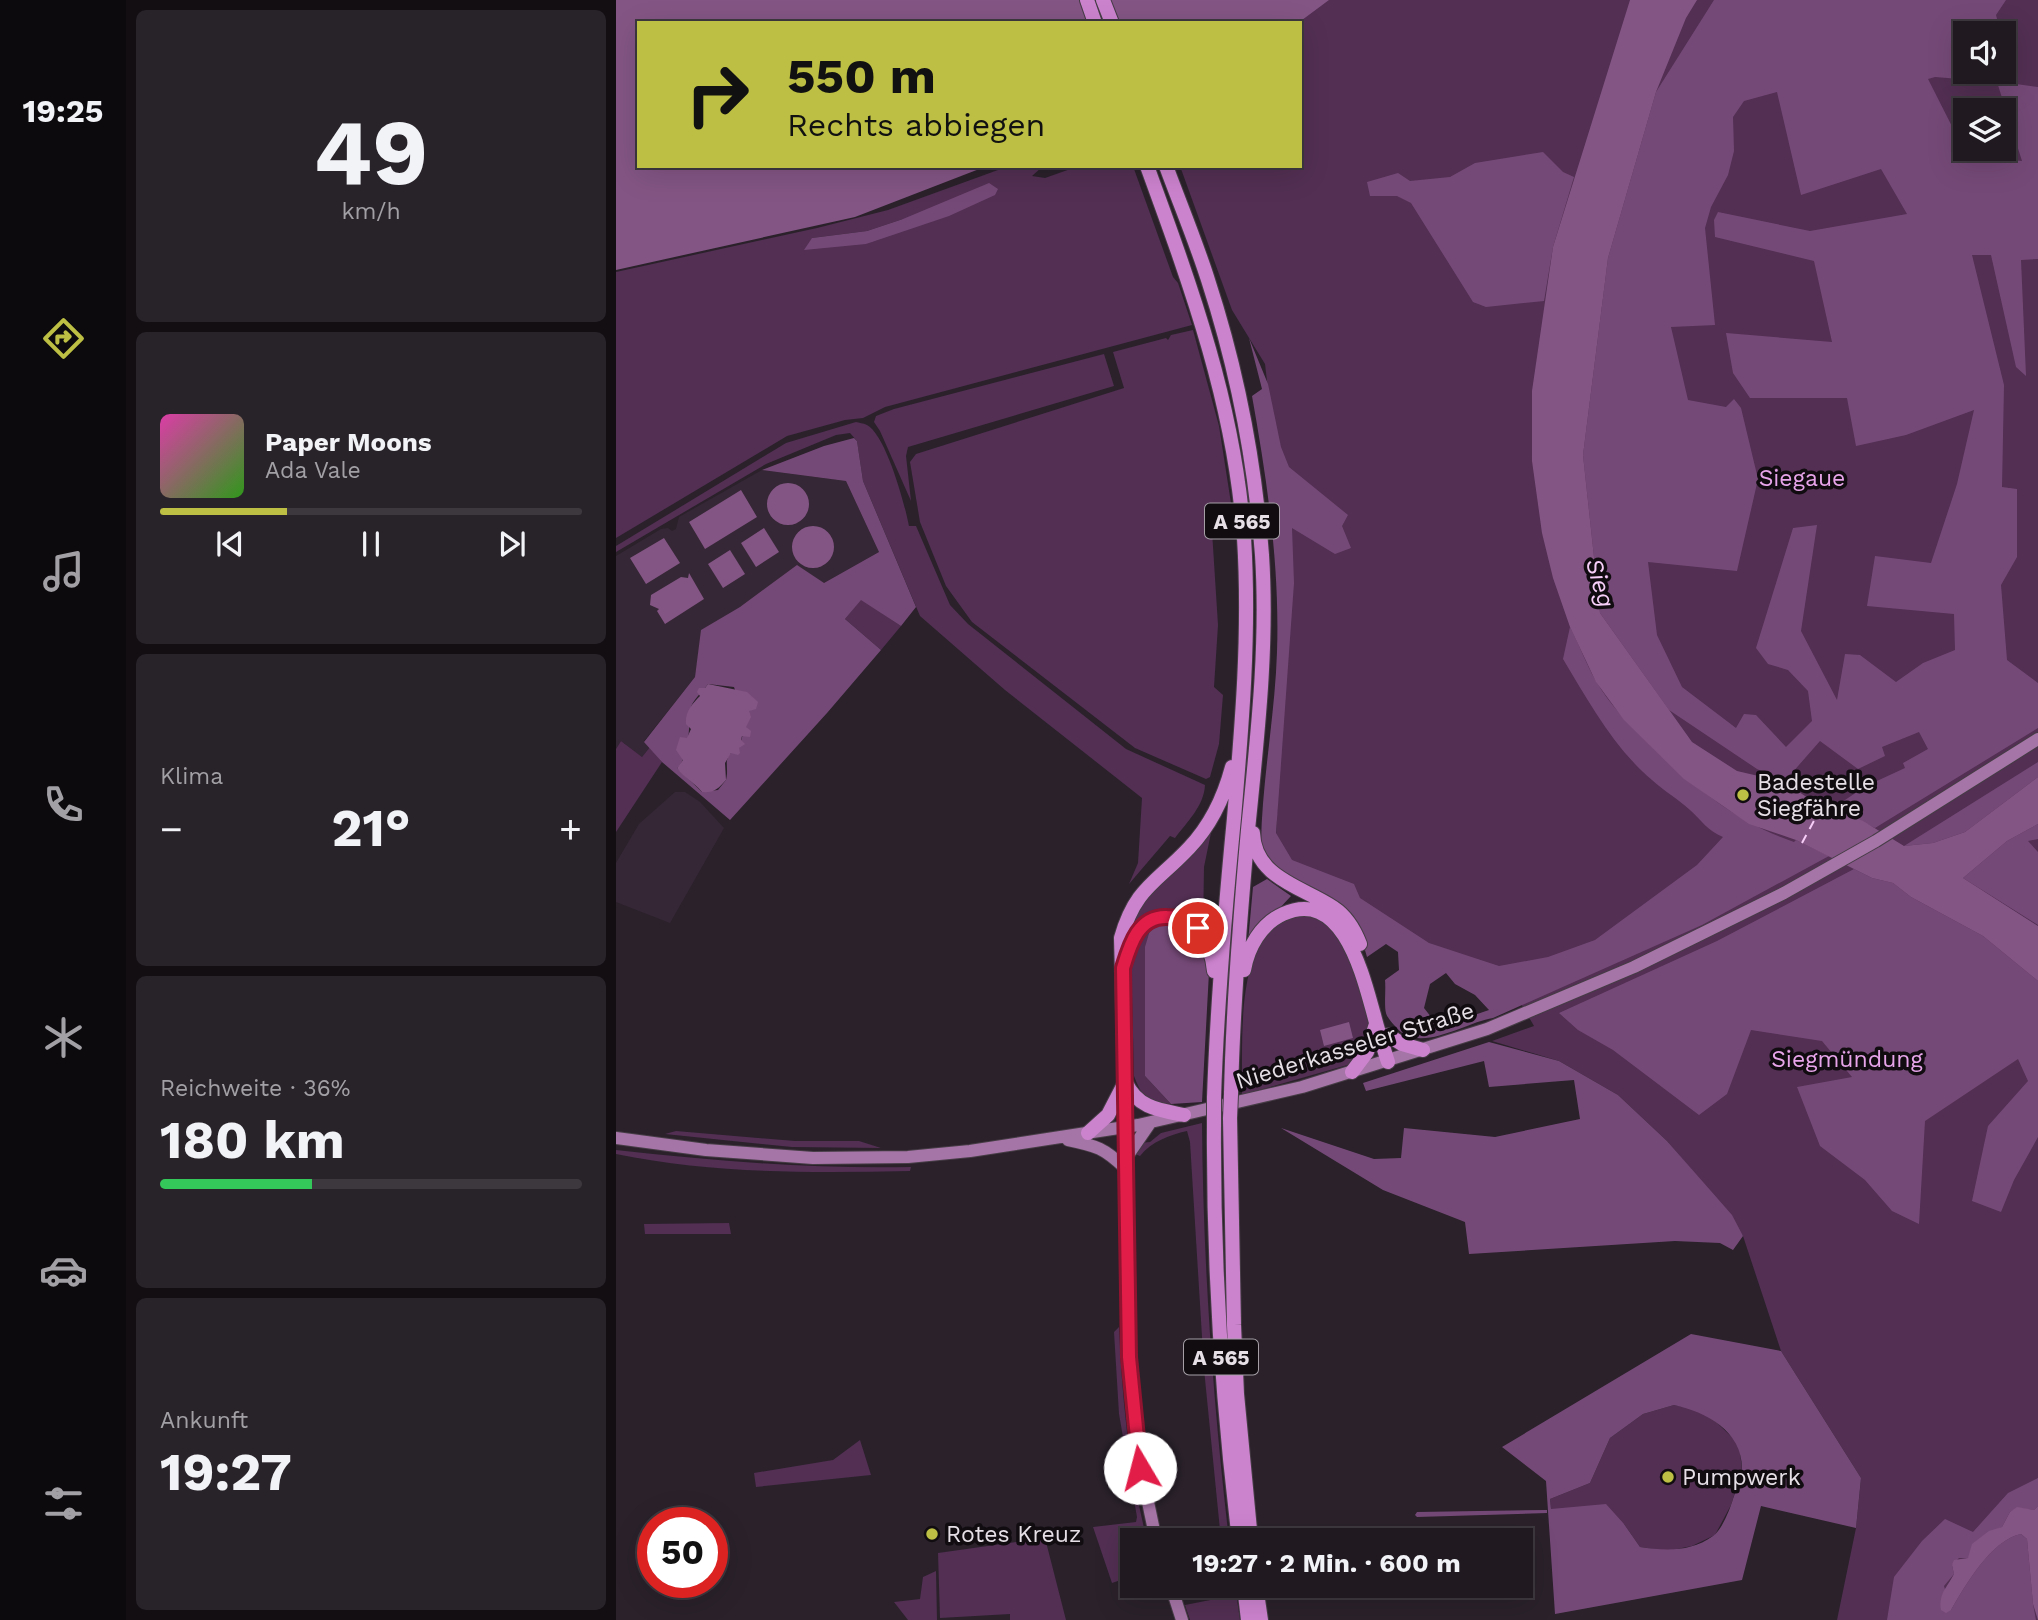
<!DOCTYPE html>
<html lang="de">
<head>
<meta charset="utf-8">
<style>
	:root { --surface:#201920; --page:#282229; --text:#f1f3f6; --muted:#a2a0a5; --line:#3d383e; --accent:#bcbf43 }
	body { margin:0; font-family:"Work Sans",sans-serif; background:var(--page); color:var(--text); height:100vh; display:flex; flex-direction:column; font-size:26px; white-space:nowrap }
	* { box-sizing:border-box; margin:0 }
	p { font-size:23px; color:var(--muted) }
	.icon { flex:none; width:38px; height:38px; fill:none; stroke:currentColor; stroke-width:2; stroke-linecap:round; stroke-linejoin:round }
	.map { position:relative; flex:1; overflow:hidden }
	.panel { display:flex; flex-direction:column; gap:10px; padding:10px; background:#120e12; width:490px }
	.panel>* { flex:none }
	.guide { position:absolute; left:21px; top:21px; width:665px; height:147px; border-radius:0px; box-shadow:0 7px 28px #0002,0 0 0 2px var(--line); background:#bcbf43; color:#111; overflow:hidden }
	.buttons { position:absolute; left:1337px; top:21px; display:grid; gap:14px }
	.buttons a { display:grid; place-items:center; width:63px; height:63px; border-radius:0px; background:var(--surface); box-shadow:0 7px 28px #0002,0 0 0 2px var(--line); font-size:35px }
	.speed { position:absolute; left:21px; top:1507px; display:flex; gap:14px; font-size:35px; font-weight:700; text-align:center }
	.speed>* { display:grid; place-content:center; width:91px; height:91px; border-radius:50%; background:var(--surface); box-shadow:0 7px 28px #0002,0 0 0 2px var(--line); line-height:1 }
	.speed .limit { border:10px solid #d22; background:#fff; color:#111 }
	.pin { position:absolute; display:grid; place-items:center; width:60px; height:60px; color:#fff; margin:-30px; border:4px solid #fff; border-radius:50%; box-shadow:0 2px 7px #0007 }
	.me { position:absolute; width:77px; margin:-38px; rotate:352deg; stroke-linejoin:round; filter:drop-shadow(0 0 5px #0008) }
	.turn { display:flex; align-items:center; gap:24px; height:147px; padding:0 35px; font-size:32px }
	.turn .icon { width:91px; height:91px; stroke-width:2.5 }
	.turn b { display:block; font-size:49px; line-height:60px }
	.big { font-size:52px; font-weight:700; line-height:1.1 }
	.panel .widget { flex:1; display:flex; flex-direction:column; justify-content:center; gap:10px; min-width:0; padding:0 24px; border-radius:10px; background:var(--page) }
	.panel .dial { align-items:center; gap:0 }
	.dial b { font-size:91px; line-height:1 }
	.song { display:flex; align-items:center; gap:21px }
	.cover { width:84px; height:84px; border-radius:10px; background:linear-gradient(135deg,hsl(320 70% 55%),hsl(110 70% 35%)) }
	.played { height:7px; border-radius:4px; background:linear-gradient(90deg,var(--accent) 30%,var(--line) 30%) }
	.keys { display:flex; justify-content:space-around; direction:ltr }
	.heat { display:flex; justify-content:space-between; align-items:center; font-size:38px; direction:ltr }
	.charge { height:10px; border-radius:5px; background:linear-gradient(90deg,#34c759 36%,var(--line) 0) }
	.trip { position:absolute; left:504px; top:1528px; width:413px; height:70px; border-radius:0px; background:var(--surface); box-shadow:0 7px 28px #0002,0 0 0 2px var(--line); font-weight:700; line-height:70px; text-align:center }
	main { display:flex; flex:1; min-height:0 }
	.menu { display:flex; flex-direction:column; width:126px; justify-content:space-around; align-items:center; background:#0d0a0d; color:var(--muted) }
	.menu .icon { width:49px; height:49px }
	.menu .on { color:var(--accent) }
	.menu b { font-size:32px; color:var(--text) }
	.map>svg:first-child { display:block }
	.built { fill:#362736 }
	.green { fill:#522f53; fill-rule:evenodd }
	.forest { fill:#754977; fill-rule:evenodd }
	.water { fill:#835584 }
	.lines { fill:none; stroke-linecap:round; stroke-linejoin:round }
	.ferry { stroke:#f7cef8; stroke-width:2; stroke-dasharray:9 7; stroke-linecap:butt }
	.major-casing { stroke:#463d46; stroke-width:14 }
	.highway-casing { stroke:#463d46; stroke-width:16 }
	.major { stroke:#a675a7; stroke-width:12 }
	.highway { stroke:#cc83ce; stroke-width:14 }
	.highway-bridge-casing { stroke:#463d46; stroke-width:16; stroke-linecap:butt }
	.highway-bridge { stroke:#cc83ce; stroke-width:14 }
	.route-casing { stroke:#92132f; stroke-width:18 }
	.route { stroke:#e11d48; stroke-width:12 }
	.poi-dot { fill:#bcbf43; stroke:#100c10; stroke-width:2.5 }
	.labels { text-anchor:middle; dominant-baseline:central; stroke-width:7; stroke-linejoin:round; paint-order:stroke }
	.shield { fill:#100c10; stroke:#a6a0a6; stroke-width:2 }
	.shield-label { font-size:21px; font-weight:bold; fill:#e6e0e6 }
	.park-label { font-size:23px; fill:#e7a4e9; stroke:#100c10 }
	.poi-label { font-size:23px; fill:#e6e0e6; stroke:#100c10; text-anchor:start }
	.street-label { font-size:23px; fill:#e6e0e6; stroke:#100c10 }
	.water-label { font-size:24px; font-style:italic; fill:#f7cef8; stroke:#100c10 }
</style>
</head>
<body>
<main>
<nav class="menu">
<b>19:25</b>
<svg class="icon on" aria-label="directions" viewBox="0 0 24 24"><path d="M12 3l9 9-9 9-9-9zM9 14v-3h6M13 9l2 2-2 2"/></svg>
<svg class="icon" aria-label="music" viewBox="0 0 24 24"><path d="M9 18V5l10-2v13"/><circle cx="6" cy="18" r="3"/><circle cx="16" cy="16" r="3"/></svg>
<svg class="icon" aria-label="phone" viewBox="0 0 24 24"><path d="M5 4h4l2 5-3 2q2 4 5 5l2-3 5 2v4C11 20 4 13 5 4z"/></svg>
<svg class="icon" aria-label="climate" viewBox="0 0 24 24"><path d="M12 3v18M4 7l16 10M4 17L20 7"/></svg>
<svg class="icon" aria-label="car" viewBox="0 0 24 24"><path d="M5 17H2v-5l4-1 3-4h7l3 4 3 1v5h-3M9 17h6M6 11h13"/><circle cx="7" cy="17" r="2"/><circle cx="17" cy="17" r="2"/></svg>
<svg class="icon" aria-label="filters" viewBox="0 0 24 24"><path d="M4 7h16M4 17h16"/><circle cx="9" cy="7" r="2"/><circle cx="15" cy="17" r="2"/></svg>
</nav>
<section class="panel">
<div class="widget dial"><b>49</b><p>km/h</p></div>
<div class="widget">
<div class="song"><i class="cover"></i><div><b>Paper Moons</b><p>Ada Vale</p></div></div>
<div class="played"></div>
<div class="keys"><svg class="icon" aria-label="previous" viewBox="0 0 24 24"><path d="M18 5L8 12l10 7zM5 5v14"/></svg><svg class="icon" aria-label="pause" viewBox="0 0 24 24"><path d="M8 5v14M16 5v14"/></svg><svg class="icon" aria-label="next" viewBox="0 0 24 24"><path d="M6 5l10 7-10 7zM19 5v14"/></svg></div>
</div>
<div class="widget"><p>Klima</p>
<div class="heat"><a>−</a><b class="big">21°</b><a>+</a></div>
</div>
<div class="widget"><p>Reichweite · 36%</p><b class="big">180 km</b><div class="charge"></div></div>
<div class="widget"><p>Ankunft</p><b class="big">19:27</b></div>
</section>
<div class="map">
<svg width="1422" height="1620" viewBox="0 0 1422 1620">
	<rect width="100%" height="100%" fill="#2a212b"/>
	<path class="built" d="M146 470 230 481 263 552 208 583 124 607 86 630 79 677 28 741 34 747 26 757 5 741 0 749V556L45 529 52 528 56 531 60 529 63 517Z
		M59 792H69L84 802 108 828 54 923 0 902V863L23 824Z"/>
	<path class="green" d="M504 0H1056L949 406 1065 0H1422V1620H1221L1240 1528 1245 1478 1165 1351 1127 1236 1092 1189 1051 1141 1002 1095 943 1061 876 1041 918 1026 893 983 798 945 659 856 670 626 660 457 649 364 616 310 564 166H684V23H512ZM1349 33H1388V72H1349ZM1349 110H1388V149H1349Z
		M393 166H427L416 176 429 178 463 166H514L518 169 557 277 562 283 576 325 269 407 247 418 229 420 171 436 0 538V272L201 228 272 210ZM287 219 250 244 196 238 251 231Z
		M577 330 603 426 619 529 596 531 602 625 598 687 607 695 603 744 594 777 590 779 519 748 356 622 330 586 304 522 294 462 300 454 508 388 497 352 550 338 552 340 555 335Z
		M488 354 498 386 292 447 290 456 295 501 264 431 258 422 260 416 278 409Z
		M240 422C243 423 247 423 251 425 270 435 289 505 293 526H300L334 605 352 624 510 749 589 785C588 806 571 822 559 838L554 836 513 884 522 863 526 798 389 690 304 616 247 481 241 441 234 433 220 435 150 464 0 552V546L170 443Z
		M245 599 285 626 265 650 229 619Z
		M5 741 26 757 34 747 46 762 0 832V749Z
		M596 828 588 867 587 930 566 915 513 936 517 917 527 901Z
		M684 915 705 919 727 937 751 1010 755 1030 752 1041 735 1064 626 1095C627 1046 619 952 663 921 668 918 677 917 684 915Z
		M535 927 529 1076 555 1104C531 1103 526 1097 518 1076L515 958 525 935Z
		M586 1123C587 1263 597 1402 613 1540H605L588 1369 574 1142 571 1131C554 1135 536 1141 524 1156L519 1154 524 1143 534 1142 545 1133Z
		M60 1131 179 1141H243L265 1148 176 1147 49 1134Z
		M0 1150C98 1161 196 1169 295 1167L294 1171C196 1173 97 1174 0 1154Z
		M113 1223 115 1234H29L28 1224Z
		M503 1327C506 1399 513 1470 531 1540H516V1576L496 1583 477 1527 520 1522 521 1517 503 1414 498 1332Z
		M1058 1405 1078 1409 1098 1420 1123 1444 1126 1470 1115 1505 1099 1535 1076 1546 1051 1551 1024 1547 1008 1524 935 1509 934 1499 974 1483 994 1438 1027 1414Z
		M244 1440 255 1475 140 1487 138 1473 217 1460Z
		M429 1538 450 1620H394V1614L324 1618 322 1553Z
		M320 1571 321 1620H292L278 1602 304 1599 307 1577Z
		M609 1586H619L624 1620H574L569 1605 610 1597Z"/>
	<path class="forest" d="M1098 0H1390L1380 15 1385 33H1349V72H1388V43L1400 84 1422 87V259L1405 260 1410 376 1400 367 1375 255H1356L1388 385 1386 487 1401 489V557L1385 585 1391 660 1422 683V728L1259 828 1217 808 1250 786 1289 768 1287 763 1312 749 1303 732 1266 747 1269 756 1242 769 1204 741 1168 782 1141 769 1053 710 984 613 967 455 992 258 1040 92ZM1319 77 1381 82 1406 161 1351 156 1312 79ZM1161 92 1185 195 1265 169 1291 214 1194 231 1102 212 1098 220 1099 237 1198 261 1216 342 1110 333 1117 373 1134 398H1231L1240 446 1290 435 1358 410 1341 484 1315 563 1259 556 1251 606 1338 614 1339 650 1307 663 1280 682 1244 655 1229 654 1221 700 1185 631 1201 525 1177 528 1140 648 1152 664 1172 670 1192 691 1196 721 1170 747 1140 715 1128 714 1120 728 1066 687 1041 635 1032 562 1121 571 1142 479 1125 408 1118 399 1110 407 1072 400 1055 327 1099 325 1089 228 1095 207 1112 175 1118 151 1117 117 1128 101Z
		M927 152 947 172 958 177 937 247 928 301 870 307 857 302 795 203 781 196H754L751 182 782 173 794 181 834 177 859 163Z
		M373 183 382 189 379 195 333 216 250 244 188 250 196 238 251 231 287 219Z
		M633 338 652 384 665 447 673 467 732 515 726 526 735 548 719 554 676 528 678 583 660 833 676 860 738 884 744 898 813 943 883 966 932 957 979 940 1081 865 1107 837C1092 831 1086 821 1074 810 1062 799 1048 791 1036 780 997 747 973 702 947 659L954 627C963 644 970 664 980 681 993 704 1013 724 1032 743 1074 784 1121 823 1178 842L1180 840 1213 856 1086 925 877 1018C849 1022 802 1056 779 1026 776 1023 771 1017 770 1013 768 1006 770 989 769 980L783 970 782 952 770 944 751 957 746 940 664 872 651 860 645 844C646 780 659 716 661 652 664 566 651 480 636 396L646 389ZM830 973 839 984 859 995 873 1010 823 1027 808 1008 814 984Z
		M238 438 241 441 247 481 300 607 285 626 245 600 229 619 265 650 211 713 114 820 46 762 28 742 79 677 85 630 124 607 181 565 208 583 263 552 230 481 146 470 208 446ZM92 684 118 687 130 723 123 748C104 757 114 765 110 780L102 790 86 792 61 768C75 755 72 725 75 707 77 700 87 691 92 684Z
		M1422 762V777L1349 832 1317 843 1288 846Z
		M1422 824V839L1412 841 1422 852V925L1347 878 1391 841Z
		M1238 869 1256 878 1277 883 1295 897 1367 936 1422 981V1137L1398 1180 1385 1212 1356 1201 1372 1126 1412 1081 1402 1059 1309 1121 1303 1224 1276 1211 1249 1180 1204 1146 1181 1087 1236 1077 1206 1041 1135 1030 1111 1094 1083 1115 997 1050 962 1030 943 1013 1101 941Z
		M651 879 675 896 632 942 637 887Z
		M553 921 573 929 586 946 593 972 586 1102 555 1104 529 1076V947L535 927Z
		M873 1042 943 1061 1002 1095 1051 1141 1116 1215 1127 1236 1117 1250 1104 1243 1059 1241 853 1254 849 1222 767 1190 665 1128 758 1159 785 1158 788 1128 879 1137 964 1119 958 1080 873 1087 868 1061 750 1091 747 1083Z
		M1075 1334 1165 1351 1245 1478 1240 1528 1145 1506 1126 1580 939 1614 930 1481 886 1447ZM1058 1405C1090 1412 1126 1431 1126 1468 1126 1478 1120 1490 1117 1499 1114 1509 1106 1530 1097 1536 1075 1552 1049 1551 1024 1547L1008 1524 990 1504 935 1509 934 1499 974 1483 994 1438 1027 1414Z
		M1422 1478V1506L1418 1510 1401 1508 1394 1512 1386 1527 1378 1531 1352 1558H1343L1336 1565 1338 1574 1328 1586 1335 1610C1349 1586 1375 1540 1405 1534L1411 1539 1417 1604 1420 1620H1271L1278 1577 1306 1541 1329 1519 1357 1532 1392 1493Z
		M931 1510V1513L801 1517 799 1515 801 1512Z"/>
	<path class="water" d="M0 0H713L682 23H23V166H371L239 217 0 270Z
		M1014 0H1081L1070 18 1040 92 992 258 967 455 984 613 1076 742 1121 771 1168 782 1192 798 1247 821 1288 846 1317 843 1349 832 1422 777V824L1391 841 1347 878 1422 926V981L1367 936 1295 897 1277 883 1256 878 1180 840 1133 824 1068 779 1008 720 980 682 954 627 937 578 926 533 916 461V391L937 247Z
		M151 504a21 21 0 1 1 42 0a21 21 0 1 1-42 0Z
		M125 490 141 517 89 549 73 522Z
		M176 547a21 21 0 1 1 42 0a21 21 0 1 1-42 0Z
		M148 528 163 552 140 567 125 543Z
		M48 538 64 563 30 584 14 558Z
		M114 550 129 574 107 588 92 564Z
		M73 573 88 599 49 624 41 611 43 609 34 605 35 595 65 577 72 578Z
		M92 684 131 692 142 702 140 709 133 711 135 717 130 727 135 731 134 737 126 736 125 740 129 744 123 748 124 753 122 755 115 753 109 763 110 780C102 789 98 793 86 792 78 782 68 778 61 768L67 760 60 750 64 737 71 738 75 729 70 724C69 712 76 704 84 696L81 692 83 688H89Z
		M733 1022 737 1038 708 1046 704 1030Z
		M1422 1506V1620L1417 1604 1411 1539 1405 1534C1375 1540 1349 1586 1335 1610L1330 1613 1325 1610C1322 1594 1332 1586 1338 1574L1336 1565 1338 1560 1352 1558 1356 1544 1373 1531 1386 1527 1394 1512 1401 1507 1418 1510Z"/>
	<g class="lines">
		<path class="ferry" d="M1186 843 1207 804"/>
		<g class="major-casing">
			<path id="major" d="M510 1127 513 1357 520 1445 540 1540
				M0 1138 90 1150 197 1158 292 1157 354 1151 522 1125 686 1087 871 1029 1018 967 1168 893 1260 841 1422 739
				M452 1140C481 1146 488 1148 509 1168
				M512 1155 534 1123
				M555 1586 566 1620"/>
		</g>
		<g class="highway-casing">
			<path id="highway" d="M471 0 479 23
				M487 0 496 23
				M531 166C576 289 619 407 628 538 634 632 626 725 618 818 609 911 601 1004 598 1098
				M550 166C564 204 580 242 592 280 621 369 639 462 646 555 652 647 641 739 632 830 624 918 617 1006 615 1094
				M637 833C639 879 688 887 718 908 730 916 739 931 744 944
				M510 958C530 893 592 908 598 971
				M628 970C632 947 645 924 667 914 727 887 747 976 758 1015 762 1031 767 1046 772 1062
				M772 1035 786 1044 807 1050
				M736 1072 751 1052 760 1024
				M510 1083C522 1108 543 1110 568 1115
				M614 1118 618 1325 621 1394 635 1540
				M598 1123C597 1262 606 1401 623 1540
				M510 1127 505 938C519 888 540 883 573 848 595 825 608 797 616 767
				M472 1133 492 1115 507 1086
				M628 1586 632 1620
				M640 1586 645 1620"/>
		</g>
		<use href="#major" class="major"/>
		<use href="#highway" class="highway"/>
		<g class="highway-bridge-casing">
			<path id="highway-bridge" d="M614 1118 615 1094
				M598 1123V1098"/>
		</g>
		<use href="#highway-bridge" class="highway-bridge"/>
	</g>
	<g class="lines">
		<g class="route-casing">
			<path id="route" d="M524 1468 513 1357 507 968C514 945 522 916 551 917 563 917 572 921 582 928"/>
		</g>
		<use href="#route" class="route"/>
	</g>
	<g class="poi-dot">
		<circle cx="1127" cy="795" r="7"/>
		<circle cx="1052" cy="1477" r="7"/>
		<circle cx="316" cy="1534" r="7"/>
	</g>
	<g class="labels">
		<g class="shield">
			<rect x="589" y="503.5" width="74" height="35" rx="5"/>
			<rect x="568" y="1339.5" width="74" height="35" rx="5"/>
		</g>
		<g class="shield-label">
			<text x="626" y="521">A 565</text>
			<text x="605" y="1357">A 565</text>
		</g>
		<g class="park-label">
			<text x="1186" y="478">Siegaue</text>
			<text x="1231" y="1059">Siegmündung</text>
		</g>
		<g class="poi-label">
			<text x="1141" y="782">Badestelle<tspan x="1141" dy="26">Siegfähre</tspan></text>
			<text x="1066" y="1477">Pumpwerk</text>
			<text x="330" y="1534">Rotes Kreuz</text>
		</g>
		<g class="street-label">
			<text transform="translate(739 1046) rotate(-17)">Niederkasseler Straße</text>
		</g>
		<g class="water-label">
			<text transform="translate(984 583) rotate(74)">Sieg</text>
		</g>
	</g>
</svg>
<div class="buttons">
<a><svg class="icon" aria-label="sound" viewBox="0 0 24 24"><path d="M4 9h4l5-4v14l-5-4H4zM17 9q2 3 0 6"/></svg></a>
<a><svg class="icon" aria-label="layers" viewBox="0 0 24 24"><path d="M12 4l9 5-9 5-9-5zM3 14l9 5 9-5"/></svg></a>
</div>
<div class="speed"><div class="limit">50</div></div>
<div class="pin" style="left:582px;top:928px;background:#d93025"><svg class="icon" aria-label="arrive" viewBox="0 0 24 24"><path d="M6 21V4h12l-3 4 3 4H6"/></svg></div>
<svg class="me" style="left:524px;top:1468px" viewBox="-20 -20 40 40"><circle r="19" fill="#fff"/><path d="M0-13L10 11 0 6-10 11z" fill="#e11d48"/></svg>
<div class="trip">19:27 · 2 Min. · 600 m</div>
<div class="guide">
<div class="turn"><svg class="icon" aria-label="right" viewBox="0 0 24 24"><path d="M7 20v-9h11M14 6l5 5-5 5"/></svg><div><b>550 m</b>Rechts abbiegen</div></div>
</div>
</div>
</main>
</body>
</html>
